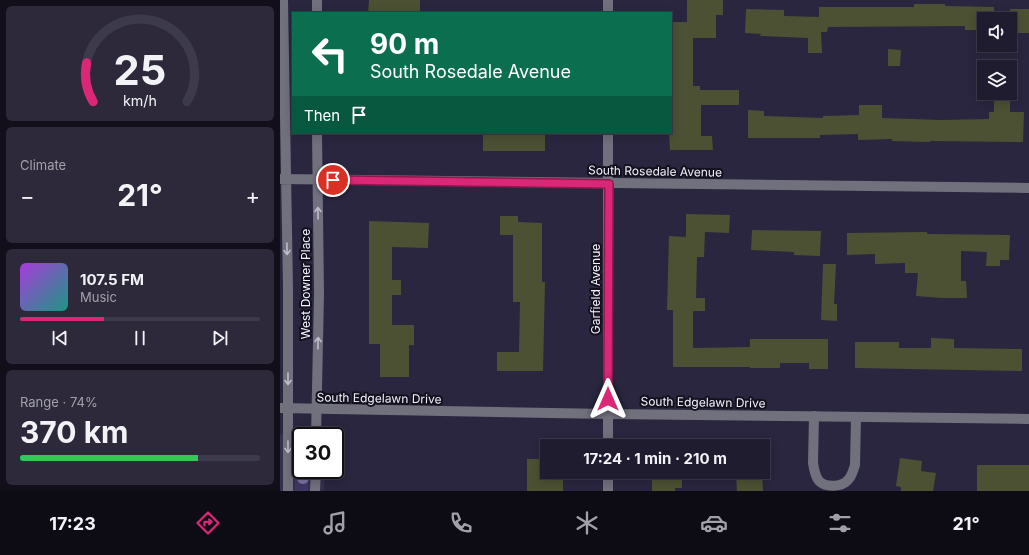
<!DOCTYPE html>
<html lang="en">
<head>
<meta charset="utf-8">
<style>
	:root { --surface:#201c2f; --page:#2d293b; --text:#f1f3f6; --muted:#a2a1aa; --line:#3d3a4b; --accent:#db2777 }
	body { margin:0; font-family:Inter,sans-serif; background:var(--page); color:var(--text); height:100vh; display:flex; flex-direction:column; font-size:15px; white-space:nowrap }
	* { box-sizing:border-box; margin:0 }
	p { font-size:13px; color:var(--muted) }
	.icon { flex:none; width:22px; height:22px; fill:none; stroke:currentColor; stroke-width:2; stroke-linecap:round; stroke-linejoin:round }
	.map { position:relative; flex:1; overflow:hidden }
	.sheet { display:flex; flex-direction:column; gap:6px; padding:6px; background:#120f1a; width:280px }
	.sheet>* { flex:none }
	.banner { position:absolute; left:12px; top:12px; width:380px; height:122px; border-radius:0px; box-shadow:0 2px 10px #0003,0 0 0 1px var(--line); background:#0b6e4f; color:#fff; overflow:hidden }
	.tools { position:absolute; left:697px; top:12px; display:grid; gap:8px }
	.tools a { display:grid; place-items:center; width:40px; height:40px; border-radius:0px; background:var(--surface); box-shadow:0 2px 10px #0003,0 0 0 1px var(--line); font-size:20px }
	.speed { position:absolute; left:12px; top:427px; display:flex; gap:8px; font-size:20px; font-weight:700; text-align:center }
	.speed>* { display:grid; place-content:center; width:52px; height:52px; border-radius:50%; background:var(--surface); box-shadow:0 2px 10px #0003,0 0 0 1px var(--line); line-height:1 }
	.speed .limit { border:2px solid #111; border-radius:6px; background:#fff; color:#111 }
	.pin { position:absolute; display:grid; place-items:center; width:34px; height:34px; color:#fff; margin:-17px; border:2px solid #fff; border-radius:50%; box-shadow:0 1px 4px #0007 }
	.me { position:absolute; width:44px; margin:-22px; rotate:0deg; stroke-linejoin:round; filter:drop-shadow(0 0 3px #0008) }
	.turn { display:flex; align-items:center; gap:14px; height:84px; padding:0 12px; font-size:18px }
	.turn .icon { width:52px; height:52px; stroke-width:2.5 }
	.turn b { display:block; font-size:28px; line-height:34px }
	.then { display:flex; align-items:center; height:38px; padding:0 12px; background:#0003; gap:8px; font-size:15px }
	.big { font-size:30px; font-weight:700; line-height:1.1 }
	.sheet .widget { flex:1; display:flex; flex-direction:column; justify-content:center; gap:6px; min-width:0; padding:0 14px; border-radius:6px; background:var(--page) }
	.sheet .dial { align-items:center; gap:0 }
	.dial svg { height:104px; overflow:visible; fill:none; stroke:var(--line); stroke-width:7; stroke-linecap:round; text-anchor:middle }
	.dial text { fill:var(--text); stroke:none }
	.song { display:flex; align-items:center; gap:12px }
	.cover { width:48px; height:48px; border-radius:6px; background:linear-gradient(135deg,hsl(280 70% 55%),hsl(170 70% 35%)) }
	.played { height:4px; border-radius:2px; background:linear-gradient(90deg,var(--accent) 35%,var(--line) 35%) }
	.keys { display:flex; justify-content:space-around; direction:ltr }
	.heat { display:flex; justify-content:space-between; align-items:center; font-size:22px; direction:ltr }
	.charge { height:6px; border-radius:3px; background:linear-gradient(90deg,#34c759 74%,var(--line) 0) }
	.trip { position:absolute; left:260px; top:439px; width:230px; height:40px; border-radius:0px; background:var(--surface); box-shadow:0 2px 10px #0003,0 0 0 1px var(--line); font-weight:700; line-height:40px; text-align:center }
	.menu { display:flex; height:64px; justify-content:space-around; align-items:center; background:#0d0b13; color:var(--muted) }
	.menu .icon { width:28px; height:28px }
	.menu .on { color:var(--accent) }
	.menu b { font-size:18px; color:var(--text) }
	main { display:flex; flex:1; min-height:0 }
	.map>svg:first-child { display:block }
	.built { fill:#35304f }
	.green { fill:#3f3762 }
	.building { fill:#4c5134 }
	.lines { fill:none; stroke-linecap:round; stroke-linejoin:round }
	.minor { stroke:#71707d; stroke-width:10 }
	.tertiary { stroke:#71707d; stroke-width:10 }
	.tree { fill:#7b75a3 }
	.oneway { stroke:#bfbdcb }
	.route-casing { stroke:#8e194d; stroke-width:10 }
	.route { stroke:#db2777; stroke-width:7 }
	.labels { text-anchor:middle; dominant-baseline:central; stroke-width:4; stroke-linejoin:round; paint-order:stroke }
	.street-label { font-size:12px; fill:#f3f1ff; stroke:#12111c }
</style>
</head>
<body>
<main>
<section class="sheet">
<div class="widget dial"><svg viewBox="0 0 100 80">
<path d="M14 69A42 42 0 1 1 86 69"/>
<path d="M14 69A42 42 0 0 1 9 39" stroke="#db2777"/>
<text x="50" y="56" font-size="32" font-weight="700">25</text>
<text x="50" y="72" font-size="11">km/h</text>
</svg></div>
<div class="widget"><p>Climate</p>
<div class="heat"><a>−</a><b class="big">21°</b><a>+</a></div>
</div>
<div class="widget">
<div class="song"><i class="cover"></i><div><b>107.5 FM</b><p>Music</p></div></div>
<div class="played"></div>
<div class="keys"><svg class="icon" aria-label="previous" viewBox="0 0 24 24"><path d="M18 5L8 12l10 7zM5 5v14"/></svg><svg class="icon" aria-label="pause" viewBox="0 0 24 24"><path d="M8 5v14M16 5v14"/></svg><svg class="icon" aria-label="next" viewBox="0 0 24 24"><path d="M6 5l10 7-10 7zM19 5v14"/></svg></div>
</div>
<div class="widget"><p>Range · 74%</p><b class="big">370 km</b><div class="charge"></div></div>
</section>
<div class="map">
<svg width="749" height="491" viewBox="0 0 749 491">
	<rect width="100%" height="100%" fill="#2a263f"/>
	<path class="built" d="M0 434 36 436H21V470H45L44 491H0Z"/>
	<path class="green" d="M19 436H21V470H28V491H15V442Z"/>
	<path class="building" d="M89 0H140V13H88Z
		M407 0H443V15H436V38H413V86H420V90H459V105H421V136H432L433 150H390L389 133H391V22H407Z
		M634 4H665V6L714 7V19H704V30H685V26L548 27 547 32H541L542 53H528V38L480 36 481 34 465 33 466 9 504 10V16L539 17V7H634Z
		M730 9H749V33H730Z
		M608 49 621 50 620 66H608Z
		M714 93H730V112H744L743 142 650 141V142L612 141V139L578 140V134L540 135V138H468V110L484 111V116L543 118V116L579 115V105H602V118L662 120 709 119V112H714Z
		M203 133H265V151H203Z
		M406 214 450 215 449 233 425 232 424 257H417L416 298H425V311H413V348L470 347V339H548V369H529V363H500V368H470V367H393V310H387L389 236 406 237Z
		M220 216H238V222L262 223V282H265L263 371H217V352H239L240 302H233V235H220Z
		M89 221 149 223 148 248 112 247V280H121V295H112V325H134V345H129V377H100V344H89Z
		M472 230 541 231 540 256 514 255V252L471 250Z
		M647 232V234L730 235 729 260H720V266H706L707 252 681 251V281H686L687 298H662L636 296 638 273H625V263L595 264V254L567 255V233Z
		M543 264H556L554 304H557V321L541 320Z
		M651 338 674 339V348L742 349V371L575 368V342H619V348H651Z
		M620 458 642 461 641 471 656 473 653 491H621V487L616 486Z
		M247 459H267V472H283V491H247Z
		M697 465H749V491H697Z
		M376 472H402V488H395V491H372V479H376Z
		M456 472H482L483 491H457Z"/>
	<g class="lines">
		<path class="minor" d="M3 0 8 288V491
			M37 0V13
			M328 0V13
			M0 179 749 188
			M534 416 533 463C534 470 535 476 539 481 546 488 562 487 568 480 572 476 573 471 575 465L576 417
			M36 436 39 294 37 133
			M328 446V133
			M35 491 36 470
			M328 491V472"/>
		<path class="tertiary" d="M0 408 328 414 749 419"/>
	</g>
	<circle class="tree" cx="23" cy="478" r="6"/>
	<defs><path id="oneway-shaft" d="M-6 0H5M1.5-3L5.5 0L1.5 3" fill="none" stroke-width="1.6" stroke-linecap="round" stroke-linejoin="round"/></defs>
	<g class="oneway">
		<use href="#oneway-shaft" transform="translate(38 213) rotate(-91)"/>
		<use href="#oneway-shaft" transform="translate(7 249) rotate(89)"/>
		<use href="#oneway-shaft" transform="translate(38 343) rotate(-89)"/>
		<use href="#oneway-shaft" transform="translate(8 379) rotate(90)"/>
		<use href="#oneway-shaft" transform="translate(8 447) rotate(90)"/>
	</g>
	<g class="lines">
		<g class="route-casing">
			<path id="route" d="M53 180 329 184 328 399"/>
		</g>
		<use href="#route" class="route"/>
	</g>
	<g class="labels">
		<g class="street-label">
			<text transform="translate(375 171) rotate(1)">South Rosedale Avenue</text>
			<text transform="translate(25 284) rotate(-90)">West Downer Place</text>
			<text transform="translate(315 289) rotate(-90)">Garfield Avenue</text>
			<text transform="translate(99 398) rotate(1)">South Edgelawn Drive</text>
			<text transform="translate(423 402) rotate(1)">South Edgelawn Drive</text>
		</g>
	</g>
</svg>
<div class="tools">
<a><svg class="icon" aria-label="sound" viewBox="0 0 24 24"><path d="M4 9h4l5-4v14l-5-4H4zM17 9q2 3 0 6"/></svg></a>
<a><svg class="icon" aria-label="layers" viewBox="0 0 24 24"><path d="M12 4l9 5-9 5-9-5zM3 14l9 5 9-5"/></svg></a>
</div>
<div class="speed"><div class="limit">30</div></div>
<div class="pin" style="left:53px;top:180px;background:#d93025"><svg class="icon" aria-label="arrive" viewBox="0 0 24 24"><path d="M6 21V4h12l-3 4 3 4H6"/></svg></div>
<svg class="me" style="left:328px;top:399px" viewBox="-20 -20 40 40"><path d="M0-17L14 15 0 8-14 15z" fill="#db2777" stroke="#fff" stroke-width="4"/></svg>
<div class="trip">17:24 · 1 min · 210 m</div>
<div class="banner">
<div class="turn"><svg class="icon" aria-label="left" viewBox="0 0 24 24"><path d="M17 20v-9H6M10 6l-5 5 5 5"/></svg><div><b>90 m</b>South Rosedale Avenue</div></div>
<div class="then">Then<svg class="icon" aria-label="arrive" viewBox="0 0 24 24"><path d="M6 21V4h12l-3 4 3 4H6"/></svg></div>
</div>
</div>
</main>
<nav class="menu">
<b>17:23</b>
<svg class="icon on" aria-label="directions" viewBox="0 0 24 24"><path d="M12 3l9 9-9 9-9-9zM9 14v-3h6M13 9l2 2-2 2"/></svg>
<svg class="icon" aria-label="music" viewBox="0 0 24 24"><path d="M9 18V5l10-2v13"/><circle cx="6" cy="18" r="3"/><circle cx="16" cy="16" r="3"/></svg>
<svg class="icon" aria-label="phone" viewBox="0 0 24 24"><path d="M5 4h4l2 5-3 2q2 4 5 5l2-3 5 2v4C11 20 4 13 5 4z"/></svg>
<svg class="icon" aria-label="climate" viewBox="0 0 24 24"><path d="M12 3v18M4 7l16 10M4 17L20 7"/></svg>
<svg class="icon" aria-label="car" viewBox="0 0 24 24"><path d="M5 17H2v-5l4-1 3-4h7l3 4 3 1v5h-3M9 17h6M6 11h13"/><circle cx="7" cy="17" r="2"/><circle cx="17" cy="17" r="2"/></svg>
<svg class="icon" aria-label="filters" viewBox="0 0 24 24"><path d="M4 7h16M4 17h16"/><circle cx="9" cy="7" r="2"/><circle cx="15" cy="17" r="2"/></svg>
<b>21°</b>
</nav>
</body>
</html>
